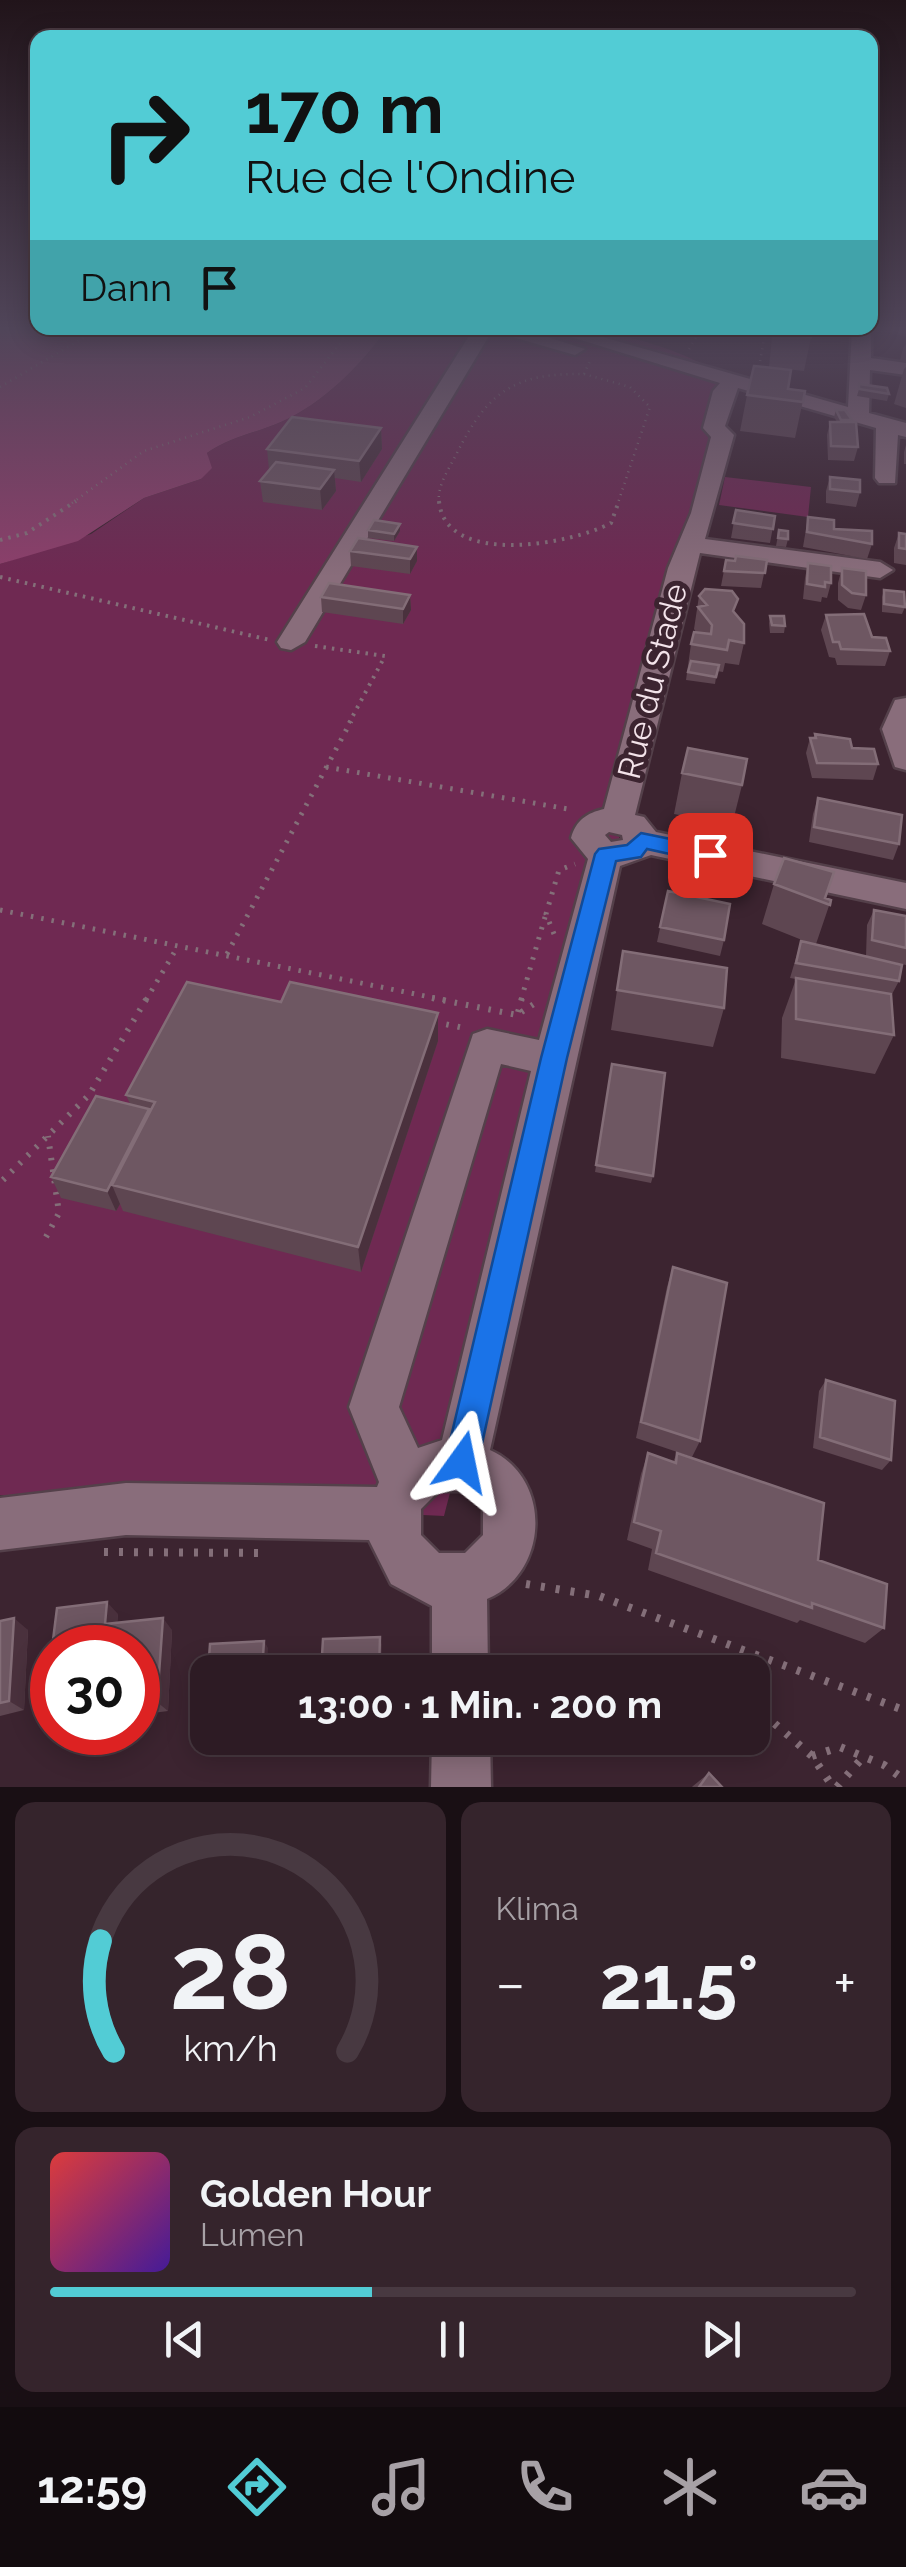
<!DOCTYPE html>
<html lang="de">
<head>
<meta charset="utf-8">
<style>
	:root { --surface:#2d1b24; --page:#35242c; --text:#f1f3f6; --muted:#a7a1a6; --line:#483941; --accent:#52ccd5 }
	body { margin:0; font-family:Raleway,sans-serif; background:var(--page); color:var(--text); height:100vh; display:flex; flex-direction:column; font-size:38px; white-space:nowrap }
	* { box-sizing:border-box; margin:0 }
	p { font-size:32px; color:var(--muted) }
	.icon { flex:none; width:55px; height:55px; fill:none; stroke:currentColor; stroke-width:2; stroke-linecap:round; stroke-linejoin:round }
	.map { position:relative; height:1787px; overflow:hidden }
	.details { display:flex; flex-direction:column; gap:15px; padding:15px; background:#190f14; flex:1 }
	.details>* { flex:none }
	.top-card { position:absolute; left:30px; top:30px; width:848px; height:305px; border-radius:20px; box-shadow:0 5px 25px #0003,0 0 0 2px var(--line); background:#52ccd5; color:#111; overflow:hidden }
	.speed { position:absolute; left:30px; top:1625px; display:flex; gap:20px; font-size:50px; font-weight:700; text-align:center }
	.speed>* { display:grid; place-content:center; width:130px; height:130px; border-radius:50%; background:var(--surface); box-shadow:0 5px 25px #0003,0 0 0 2px var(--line); line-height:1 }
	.speed .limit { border:15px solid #d22; background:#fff; color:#111 }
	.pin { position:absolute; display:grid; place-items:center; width:85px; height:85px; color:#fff; margin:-42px; border-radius:20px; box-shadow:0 5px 15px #0006 }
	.me { position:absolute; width:110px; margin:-55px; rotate:12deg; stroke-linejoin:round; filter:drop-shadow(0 0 8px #0008) }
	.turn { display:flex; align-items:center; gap:35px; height:210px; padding:0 50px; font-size:45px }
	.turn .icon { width:130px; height:130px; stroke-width:2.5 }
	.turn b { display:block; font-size:70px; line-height:85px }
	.then { display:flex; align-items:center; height:95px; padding:0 50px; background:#0003; gap:20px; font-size:38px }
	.big { font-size:75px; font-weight:700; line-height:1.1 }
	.details .widget { flex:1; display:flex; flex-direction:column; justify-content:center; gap:15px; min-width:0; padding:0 35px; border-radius:20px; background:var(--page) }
	.details .dial { align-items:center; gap:0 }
	.dial svg { height:260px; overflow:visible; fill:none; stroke:var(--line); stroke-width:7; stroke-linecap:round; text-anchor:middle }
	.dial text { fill:var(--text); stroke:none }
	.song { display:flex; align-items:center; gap:30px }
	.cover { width:120px; height:120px; border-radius:15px; background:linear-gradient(135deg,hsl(0 70% 55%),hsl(260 70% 35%)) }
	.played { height:10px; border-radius:5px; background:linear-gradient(90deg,var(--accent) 40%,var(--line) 40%) }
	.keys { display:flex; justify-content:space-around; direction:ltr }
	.heat { display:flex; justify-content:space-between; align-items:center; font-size:55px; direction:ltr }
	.details .tiles { flex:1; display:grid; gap:15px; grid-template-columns:1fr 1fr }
	.widget:last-child { grid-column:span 2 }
	.trip { position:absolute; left:190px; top:1655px; width:580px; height:100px; border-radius:20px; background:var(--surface); box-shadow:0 5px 25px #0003,0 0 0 2px var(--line); font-weight:700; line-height:100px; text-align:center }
	.menu { display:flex; height:160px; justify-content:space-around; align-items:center; background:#120b0e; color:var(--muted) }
	.menu .icon { width:70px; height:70px }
	.menu .selected { color:var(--accent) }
	.menu b { font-size:45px; color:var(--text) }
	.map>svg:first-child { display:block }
	.green { fill:#6f2952 }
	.forest { fill:#8d3f6b }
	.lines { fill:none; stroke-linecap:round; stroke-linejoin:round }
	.minor-casing { stroke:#54404a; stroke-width:5 }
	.path-far4 { stroke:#846f79; stroke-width:2.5; stroke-dasharray:1 5; stroke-linecap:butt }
	.path-far3 { stroke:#846f79; stroke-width:4; stroke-dasharray:2.5 6; stroke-linecap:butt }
	.path-far2 { stroke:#846f79; stroke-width:5; stroke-dasharray:2.5 8; stroke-linecap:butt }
	.path-far1 { stroke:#846f79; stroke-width:6; stroke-dasharray:2.5 9; stroke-linecap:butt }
	.path { stroke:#846f79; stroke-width:8; stroke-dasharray:4 11; stroke-linecap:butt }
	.minor { fill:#896d7b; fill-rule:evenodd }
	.wall { fill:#5e4651 }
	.shaded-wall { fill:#4a313d }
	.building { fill:#6e5762; stroke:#836d77; stroke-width:2.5 }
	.route { fill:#1a73e8; stroke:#114b97; stroke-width:2.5 }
	.labels { text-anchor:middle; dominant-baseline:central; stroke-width:10; stroke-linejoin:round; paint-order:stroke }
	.street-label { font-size:32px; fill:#f3e3ea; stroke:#3c2430 }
</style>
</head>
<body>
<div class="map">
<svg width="906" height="1787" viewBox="0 0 906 1787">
	<rect width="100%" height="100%" fill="#3c2430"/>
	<path class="green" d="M387 328C505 328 638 311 736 386L444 1516 0 1495V564L91 534 144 498 201 479 209 463 207 453C229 437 256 433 281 422 321 405 363 364 387 328Z
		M725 477 811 487 808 517 719 505Z"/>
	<path class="forest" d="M0 327 38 328H387C363 364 321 405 281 422 256 433 229 437 207 453L212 468 201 479 144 498 78 541 0 564Z"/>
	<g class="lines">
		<g class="minor-casing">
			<path id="minor" d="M871 327V358L906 363V375L870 370 869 413 906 423V437L898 435 895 483H879L875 478 876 428 738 388 725 426 734 435 705 539 880 562 893 570 880 578 700 553 635 815 644 817 656 832 906 883V909L651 855 620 866 490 1450C553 1478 549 1573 487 1599L488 1672H432V1606L391 1584 369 1540 126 1535 0 1550V1498L126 1483 377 1487 379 1482 349 1407 473 1034 487 1029 539 1040 588 859 571 838C576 820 587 813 604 809L668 568 691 513 711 437 703 428 713 391 720 383 542 328H571L848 407 852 328ZM609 832 622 835 623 840 611 842 605 835ZM501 1064 531 1071 442 1440 418 1448 399 1407ZM439 1491H465L483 1509V1535L465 1553H439L421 1535V1509Z
				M890 327H906V334L893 331Z
				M474 328H519L585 349 575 355 492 331 305 642 291 650 281 648 277 642Z
				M906 698V770L895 767 882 729 895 700Z
				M432 1738H490L491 1787H431Z"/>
		</g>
		<path class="path-far4" d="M726 328 765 334 758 372
			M689 349 702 328
			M584 374 630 387 650 407 618 503
			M584 374 590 361
			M0 387 100 328
			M72 503 144 451 250 417 305 388 352 328
			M439 503C437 485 449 469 457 453 488 391 515 373 584 374"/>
		<path class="path-far3" d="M439 501C445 568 572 544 611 523L619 501
			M0 540 27 533 76 501
			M0 577 270 640
			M315 646 385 656 349 723"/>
		<path class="path-far2" d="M326 767 574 810
			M0 910 445 1000
			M554 934 546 914 559 870 575 864
			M227 954 351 721
			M146 1000 178 946
			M521 1000 545 917"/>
		<path class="path-far1" d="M432 998 517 1015 537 1002
			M518 1012 522 998
			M435 1022 464 1028
			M3 1180 89 1095 147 998
			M46 1237 59 1213 48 1136"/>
		<path class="path" d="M104 1552 268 1553
			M526 1584 599 1596 906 1711
			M752 1704 812 1756 833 1787
			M812 1756 840 1747 884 1765 906 1781
			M837 1787 863 1757"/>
		<use href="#minor" class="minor"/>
	</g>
	<path class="wall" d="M773 328H812L811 337 804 371 769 367Z
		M906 344V362L900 361 903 348Z
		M906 367V408L894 404 904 369Z
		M788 389 805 391 795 438 740 431 747 395Z
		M859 389 889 394 887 401 857 396Z
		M836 410 852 420 858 447 854 461 828 460 827 435 830 422H837L834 417Z
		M381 428 382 449 361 482 335 478 336 491 322 510 263 502 260 481 269 470 267 449Z
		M906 445V464H904V452Z
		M830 477 860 492 856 507 826 503V491Z
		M736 510 775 516 770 543 731 538Z
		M808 517 872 544 867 559 803 547Z
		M368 530 400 531 394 541 368 538Z
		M779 530 788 539 786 547 776 546Z
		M899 533 906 534V565L894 563V548Z
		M358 538 417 561 410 574 351 566 350 551Z
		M726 560 735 561 767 560 761 588 721 586Z
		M808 563 831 583 827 598 822 597 821 602 803 599 805 578Z
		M842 568 866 595 861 610 848 608 838 600V583Z
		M884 590 905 607 902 614 882 612V597Z
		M410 595 411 610 403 624 322 612 321 597Z
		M699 596 735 614 744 643 739 665 725 663 723 672 717 671 715 684 686 680 691 644 696 632 694 629Z
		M826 615 872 637 890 651 885 666 837 665 835 658 829 657 821 630Z
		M770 616 785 626 784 633H770L769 623Z
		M815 734 852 748 878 764 873 780 812 778 806 753 810 738H813Z
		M682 773 742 785 732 825 674 814Z
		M818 798 899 844 893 860 809 842 813 814Z
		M774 884 831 900 816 944 899 981 891 996 894 1035 875 1074 781 1058 782 1018 796 979 790 978 801 941 807 942 762 924Z
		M668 891 724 940 720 956 657 942Z
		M874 910 906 916V965L866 956 867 925Z
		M623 951 724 1008 713 1047 611 1030Z
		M281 1002 438 1013V1041L361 1272 123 1211 120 1204 116 1211 61 1198 51 1177 130 1104 126 1095Z
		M612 1064 653 1176 651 1183 595 1172Z
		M673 1267 700 1441 692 1457 636 1438 667 1287Z
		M826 1380 891 1460 882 1470 813 1448 819 1391Z
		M648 1453 673 1462 677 1453 818 1560 884 1628 865 1643 800 1620 797 1623 648 1570 652 1549 627 1540 641 1474Z
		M118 1614 117 1623 172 1630 168 1711 138 1715V1648H52Z
		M0 1621 28 1630 24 1710 0 1716Z
		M709 1773 722 1787H692L693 1786Z"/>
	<path class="shaded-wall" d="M381 428 382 449 361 482 359 461Z
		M334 470 336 491 322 510 320 489Z
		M400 524V531L394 541V534Z
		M417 547V561L410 574V559Z
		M410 595 411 610 403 624V609Z
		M438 1013V1041L361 1272 358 1247Z
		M149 1109 157 1130 112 1185 120 1204 116 1211 107 1191Z
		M107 1602 118 1614 116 1636 105 1624Z
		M14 1618 28 1630 24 1710 9 1701Z
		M163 1618 172 1630 168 1711 157 1702Z
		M380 1637 382 1645 381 1672H379Z
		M264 1641 268 1648 267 1672H262Z"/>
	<path class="building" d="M776 328H812L811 337 776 333Z
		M754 366 791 370 788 389 805 391 803 402 747 395Z
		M859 384 887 388 889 394 859 389Z
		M836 410H845L852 420H841Z
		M292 417 381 428 359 461 267 449Z
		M830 422H856L858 447 831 446Z
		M276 462 334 470 320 489 260 481Z
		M830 477 860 480V492L830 489Z
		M736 510 775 516 773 529 733 523Z
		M808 517 834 520V529L872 531V544L807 532Z
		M374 520 400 524 394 534 368 530Z
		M779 530 788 531V539L778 538Z
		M899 533 906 534V549L899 548Z
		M358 538 417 547 410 559 350 551Z
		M736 556 767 560 765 573 724 571 726 560 735 561Z
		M808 563 831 566V583L825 582V587L807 584Z
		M842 568 866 571V595L852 593 842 585Z
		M329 583 410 595 403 609 321 597Z
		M705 589 732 591 738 599 733 611 744 624V643L729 640 727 650 691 644 694 632 711 634 712 625 698 607 707 605 699 596Z
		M884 590 904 592 905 607 884 604Z
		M864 614 872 637 886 638 890 651 841 649 839 642H833L826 615Z
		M770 616H784L785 626 772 625Z
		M691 661 719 665 716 677 688 672Z
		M815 734 850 739 852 748 874 749 878 764 817 763 810 738H816Z
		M688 748 747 759 742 785 682 773Z
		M818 798 902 815 899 844 814 827Z
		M784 858 834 872 825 898 831 900 830 905 774 884Z
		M668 891 730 904 724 940 660 927Z
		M874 910 906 916V948L872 940Z
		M801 941 902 965 899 981 796 963Z
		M623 951 727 968 724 1008 617 990Z
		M796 978 891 994 894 1035 796 1019Z
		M187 982 281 1002 290 982 438 1013 358 1247 112 1185 155 1102 126 1095Z
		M612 1064 665 1073 653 1176 596 1165Z
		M96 1096 149 1109 107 1191 51 1177Z
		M673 1267 727 1283 700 1441 641 1422Z
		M826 1380 895 1401 891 1460 820 1437Z
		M648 1453 676 1463 677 1453 824 1503 818 1560 887 1584 884 1628 812 1603V1608L656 1553 661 1531 634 1522Z
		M107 1602 105 1624 163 1618 157 1702 138 1704V1648H52L57 1608Z
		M14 1618 9 1701 0 1703V1621Z
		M380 1637 379 1672H321L323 1639Z
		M264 1641 262 1672H208L210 1644Z
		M52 1648V1714H45Z
		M208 1674V1723H203Z
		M709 1773 722 1787H699Z"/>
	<linearGradient id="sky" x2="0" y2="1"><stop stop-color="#21141a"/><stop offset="0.57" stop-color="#504559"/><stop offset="1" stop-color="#504559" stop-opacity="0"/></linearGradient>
	<rect width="906" height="577" fill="url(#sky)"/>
	<path class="route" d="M641 833 710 847 721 855 710 863 647 849 641 857 616 861 567 1058 478 1462 473 1473 462 1478 450 1473 445 1462 541 1058 595 854 599 849 627 845Z"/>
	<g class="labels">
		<g class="street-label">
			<text transform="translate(652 681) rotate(-76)">Rue du Stade</text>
		</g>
	</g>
</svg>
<div class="speed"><div class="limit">30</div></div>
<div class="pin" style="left:710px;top:855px;background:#d93025"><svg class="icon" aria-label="arrive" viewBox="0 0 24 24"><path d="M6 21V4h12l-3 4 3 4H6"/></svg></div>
<svg class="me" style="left:462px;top:1462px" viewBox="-20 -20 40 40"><path d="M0-17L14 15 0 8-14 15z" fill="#1a73e8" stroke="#fff" stroke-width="4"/></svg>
<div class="trip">13:00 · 1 Min. · 200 m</div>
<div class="top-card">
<div class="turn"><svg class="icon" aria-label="right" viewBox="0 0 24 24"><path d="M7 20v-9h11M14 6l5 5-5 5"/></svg><div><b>170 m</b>Rue de l'Ondine</div></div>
<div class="then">Dann<svg class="icon" aria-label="arrive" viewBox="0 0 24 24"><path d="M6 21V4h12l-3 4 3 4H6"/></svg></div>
</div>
</div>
<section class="details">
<div class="tiles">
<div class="widget dial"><svg viewBox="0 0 100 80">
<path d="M14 69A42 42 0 1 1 86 69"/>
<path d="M14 69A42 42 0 0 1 10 35" stroke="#52ccd5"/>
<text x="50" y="56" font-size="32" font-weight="700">28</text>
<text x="50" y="72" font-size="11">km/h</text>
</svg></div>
<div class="widget"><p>Klima</p>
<div class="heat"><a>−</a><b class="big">21.5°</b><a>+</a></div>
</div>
<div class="widget">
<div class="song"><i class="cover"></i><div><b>Golden Hour</b><p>Lumen</p></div></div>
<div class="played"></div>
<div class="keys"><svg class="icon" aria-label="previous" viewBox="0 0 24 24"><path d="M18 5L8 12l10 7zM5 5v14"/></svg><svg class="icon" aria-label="pause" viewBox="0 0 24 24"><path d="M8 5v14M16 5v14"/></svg><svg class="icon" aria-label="next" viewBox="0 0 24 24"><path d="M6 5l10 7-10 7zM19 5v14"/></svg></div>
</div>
</div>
</section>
<nav class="menu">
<b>12:59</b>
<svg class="icon selected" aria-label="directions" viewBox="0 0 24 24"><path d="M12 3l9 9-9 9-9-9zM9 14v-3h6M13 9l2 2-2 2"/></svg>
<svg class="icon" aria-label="music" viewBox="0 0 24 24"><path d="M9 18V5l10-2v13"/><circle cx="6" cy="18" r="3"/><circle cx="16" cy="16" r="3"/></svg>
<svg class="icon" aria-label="phone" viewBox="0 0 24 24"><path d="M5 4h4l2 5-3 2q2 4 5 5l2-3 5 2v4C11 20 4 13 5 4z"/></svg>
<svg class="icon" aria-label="climate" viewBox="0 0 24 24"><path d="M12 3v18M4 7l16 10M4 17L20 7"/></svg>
<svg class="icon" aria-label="car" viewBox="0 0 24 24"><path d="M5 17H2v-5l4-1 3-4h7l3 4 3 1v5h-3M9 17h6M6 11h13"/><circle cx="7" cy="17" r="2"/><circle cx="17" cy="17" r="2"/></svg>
</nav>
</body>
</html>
